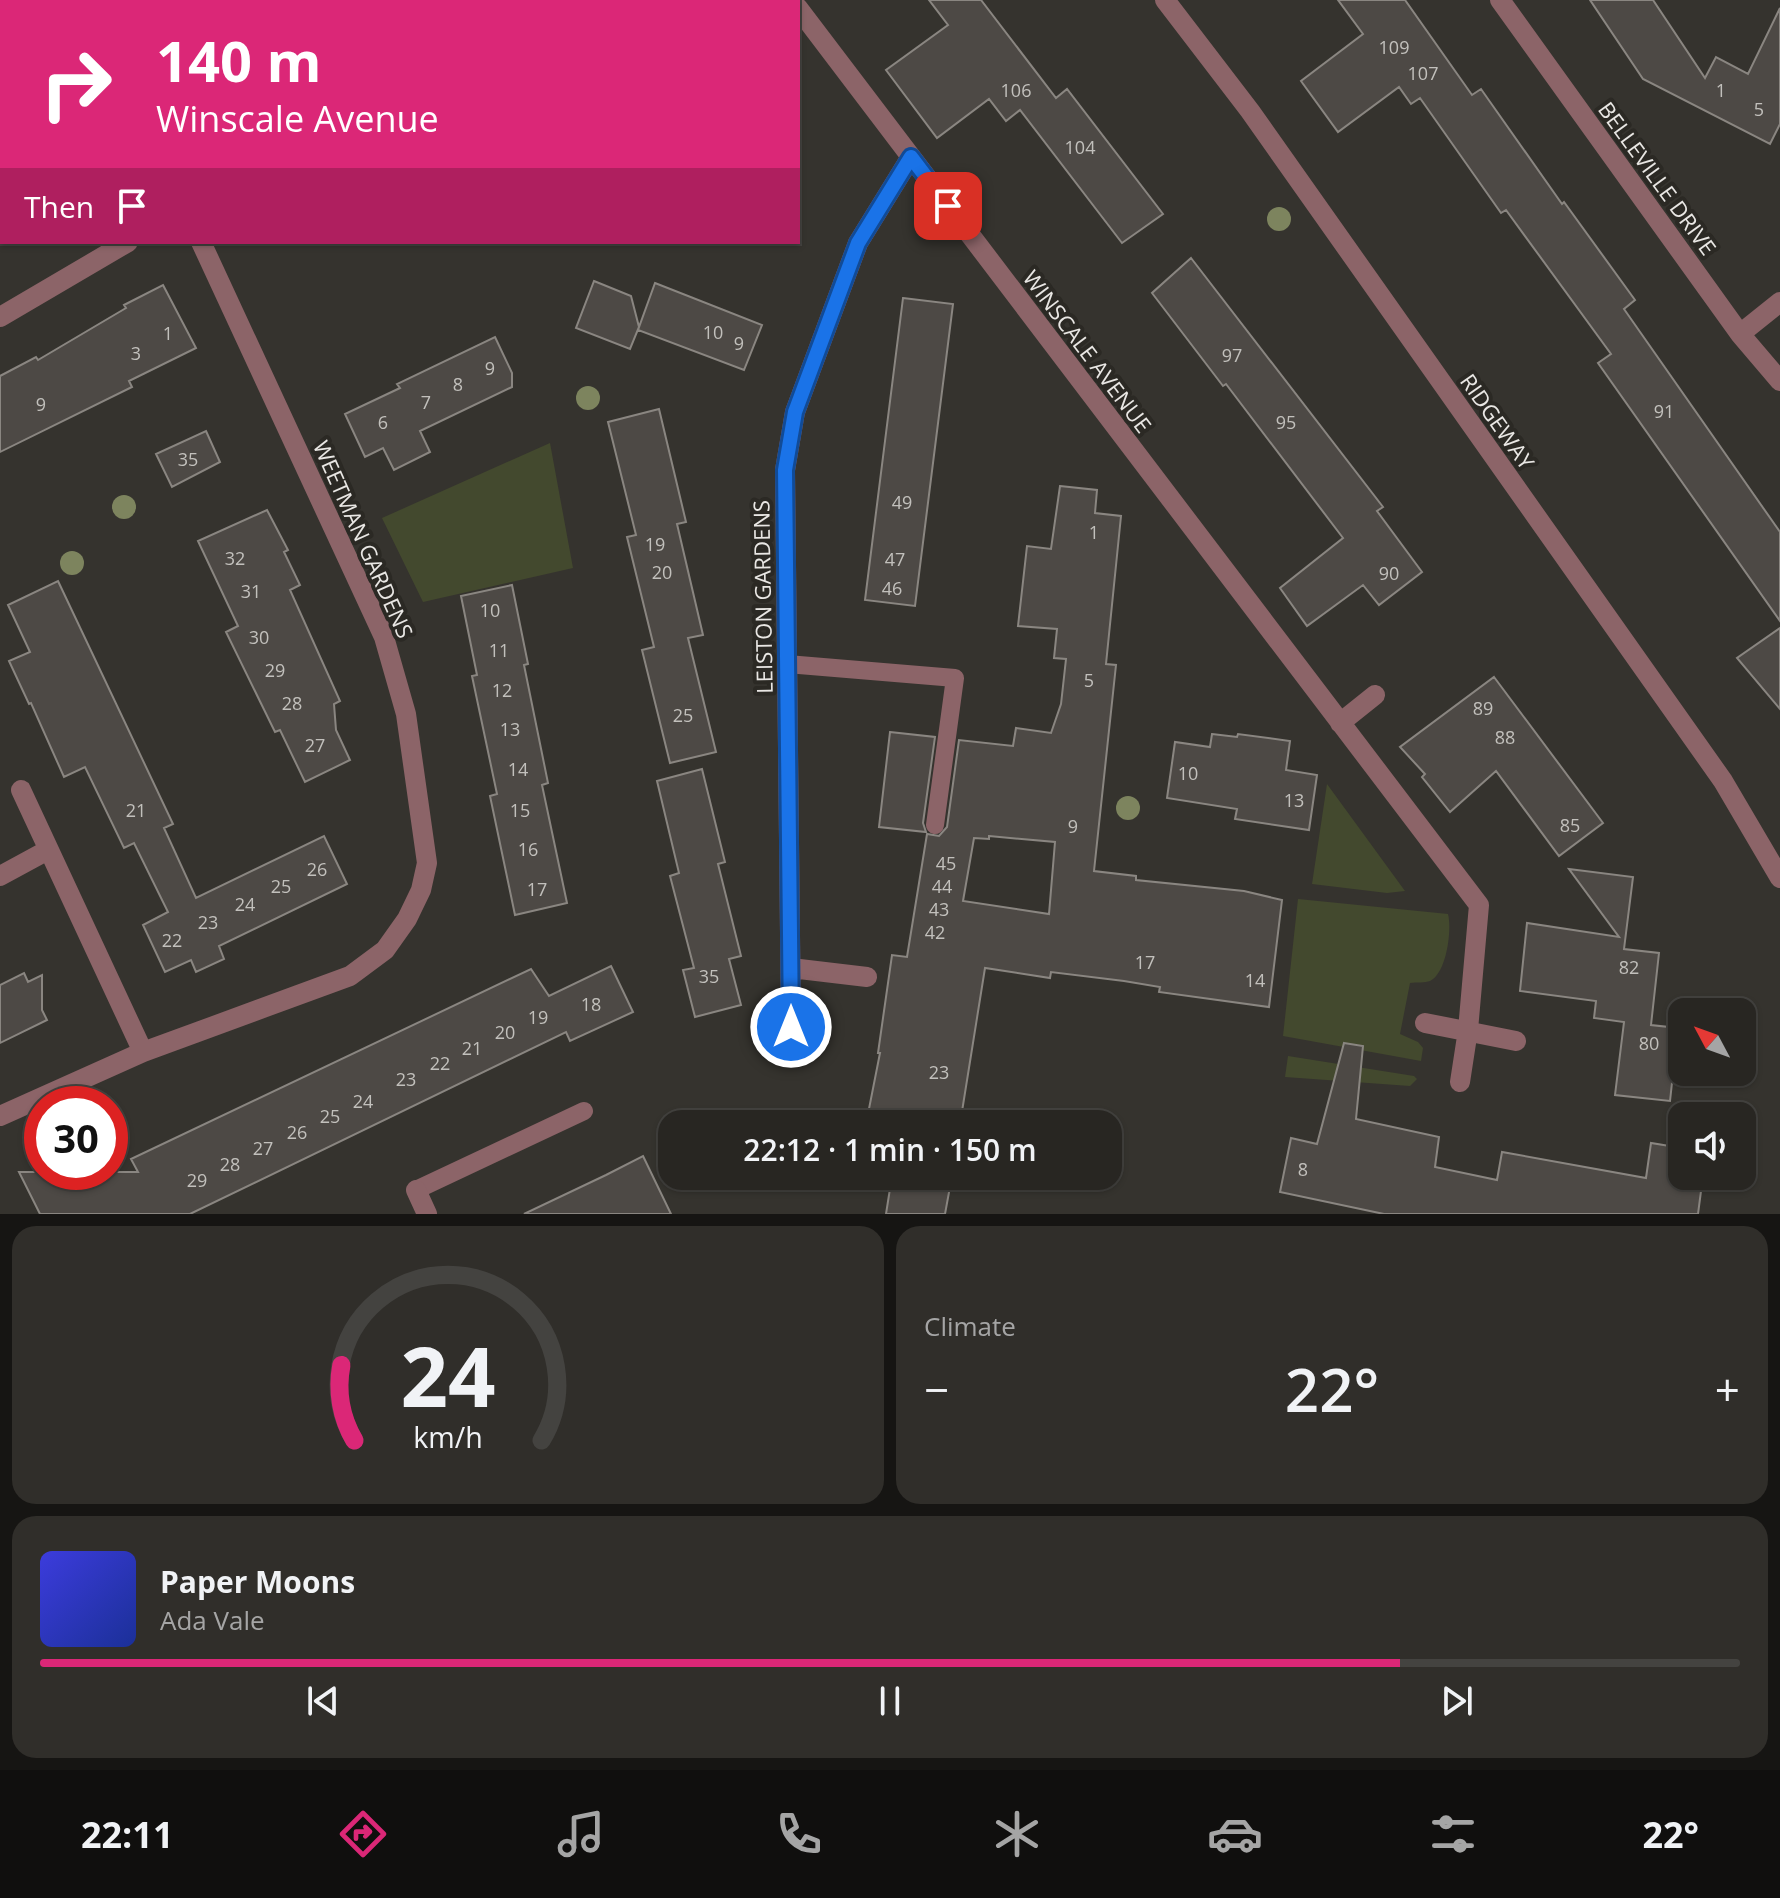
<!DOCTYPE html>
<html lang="en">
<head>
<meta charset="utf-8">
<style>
	:root { --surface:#282622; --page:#302e2a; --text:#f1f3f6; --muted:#a5a5a5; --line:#444340; --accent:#db2777 }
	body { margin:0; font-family:"Open Sans",sans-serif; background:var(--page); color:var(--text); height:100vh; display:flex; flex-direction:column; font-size:30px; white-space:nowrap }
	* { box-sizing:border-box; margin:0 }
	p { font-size:26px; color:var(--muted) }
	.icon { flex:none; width:44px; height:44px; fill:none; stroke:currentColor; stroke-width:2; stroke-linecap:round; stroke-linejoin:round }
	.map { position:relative; height:1214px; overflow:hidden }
	.details { display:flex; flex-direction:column; gap:12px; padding:12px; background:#161513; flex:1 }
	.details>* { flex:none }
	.top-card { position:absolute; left:0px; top:0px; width:800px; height:244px; box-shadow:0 2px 6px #0004,0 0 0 2px var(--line); background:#db2777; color:#fff; overflow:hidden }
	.needle { width:52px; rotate:311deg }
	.tools { position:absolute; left:1668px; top:998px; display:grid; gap:16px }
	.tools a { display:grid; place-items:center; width:88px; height:88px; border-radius:16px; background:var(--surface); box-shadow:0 2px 6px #0004,0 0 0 2px var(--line); font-size:40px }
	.speed { position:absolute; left:24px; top:1086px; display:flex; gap:16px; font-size:40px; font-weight:700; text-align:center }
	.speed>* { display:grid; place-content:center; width:104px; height:104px; border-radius:50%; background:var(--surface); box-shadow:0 2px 6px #0004,0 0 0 2px var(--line); line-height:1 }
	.speed .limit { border:12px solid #d22; background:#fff; color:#111 }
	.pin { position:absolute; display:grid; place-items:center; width:68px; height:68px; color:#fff; margin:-34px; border-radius:16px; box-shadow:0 4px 12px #0006 }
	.me { position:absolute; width:88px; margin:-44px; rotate:0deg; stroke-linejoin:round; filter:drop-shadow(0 0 6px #0008) }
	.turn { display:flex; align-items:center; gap:28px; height:168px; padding:0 24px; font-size:36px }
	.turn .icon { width:104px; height:104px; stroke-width:2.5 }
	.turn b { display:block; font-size:56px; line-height:68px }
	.then { display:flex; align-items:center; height:76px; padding:0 24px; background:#0003; gap:16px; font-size:30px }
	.big { font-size:60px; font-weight:600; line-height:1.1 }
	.details .card { flex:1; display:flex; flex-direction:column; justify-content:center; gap:12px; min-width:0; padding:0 28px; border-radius:24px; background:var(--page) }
	.details .dial { align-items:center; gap:0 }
	.dial svg { height:208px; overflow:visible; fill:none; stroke:var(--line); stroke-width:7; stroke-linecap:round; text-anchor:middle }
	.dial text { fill:var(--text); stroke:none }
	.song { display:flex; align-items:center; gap:24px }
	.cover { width:96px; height:96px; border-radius:12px; background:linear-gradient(135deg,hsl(240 70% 55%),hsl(230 70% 35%)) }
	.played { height:8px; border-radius:4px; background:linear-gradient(90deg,var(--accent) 80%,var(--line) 80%) }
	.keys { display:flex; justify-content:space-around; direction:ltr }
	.heat { display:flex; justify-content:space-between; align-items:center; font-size:44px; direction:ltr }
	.details .tiles { flex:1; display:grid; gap:12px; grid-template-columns:1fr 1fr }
	.card:last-child { grid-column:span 2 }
	.trip { position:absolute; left:658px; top:1110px; width:464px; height:80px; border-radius:24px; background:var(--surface); box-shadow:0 2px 6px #0004,0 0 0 2px var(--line); font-weight:600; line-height:80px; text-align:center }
	.menu { display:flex; height:128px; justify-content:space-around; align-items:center; background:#100f0e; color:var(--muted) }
	.menu .icon { width:56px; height:56px }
	.menu .selected { color:var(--accent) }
	.menu b { font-size:36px; color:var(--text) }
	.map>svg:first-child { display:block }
	.green { fill:#43492e }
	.building { fill:#4d4945; stroke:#8a8681; stroke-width:2; fill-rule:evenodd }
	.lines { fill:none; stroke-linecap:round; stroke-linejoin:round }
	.service { stroke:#8c6468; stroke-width:18 }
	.minor { stroke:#8c6468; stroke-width:20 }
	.tertiary { stroke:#8c6468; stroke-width:20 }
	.tree { fill:#7d845e }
	.route-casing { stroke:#114b97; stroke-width:20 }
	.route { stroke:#1a73e8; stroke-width:14 }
	.labels { text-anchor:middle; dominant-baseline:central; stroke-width:8; stroke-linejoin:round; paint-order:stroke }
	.number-label { font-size:18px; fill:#c2c0bc }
	.street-label { font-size:22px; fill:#e9e7e4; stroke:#2b2924 }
</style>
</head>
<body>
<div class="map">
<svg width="1780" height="1214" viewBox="0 0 1780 1214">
	<rect width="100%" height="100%" fill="#35332e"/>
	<path class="green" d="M550 443 573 568 423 602 382 518Z
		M1327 784 1405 891 1387 893 1312 884Z
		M1298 899 1448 914C1452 929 1447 973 1430 981 1425 983 1416 982 1410 983L1400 1034 1418 1042 1423 1048 1421 1061 1283 1036Z
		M1288 1056 1414 1076 1417 1079 1410 1086 1285 1077Z"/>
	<path class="building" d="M929 0H981L1056 98 1067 89 1163 214 1122 243 1020 110 1006 121 989 99 937 138 886 70 948 25Z
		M1338 0H1405L1472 95 1481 89 1562 204 1564 202 1635 300 1624 309 1780 532V621L1598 363 1611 354 1506 210 1501 213 1420 98 1411 104 1399 87 1338 132 1301 81 1363 34Z
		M1590 0H1653L1705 78 1716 57 1748 74 1780 8V124L1770 144 1643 79Z
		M1191 258 1383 507 1377 511 1422 572 1379 605 1363 585 1307 626 1280 588 1343 538 1226 384 1223 386 1152 293Z
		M594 281 631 296 639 327 630 349 576 328Z
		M655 283 762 325 744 370 638 330Z
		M163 285 196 348 129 381 132 387 0 452V376L36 357 38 360 126 308 124 305Z
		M903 298 953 304 915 606 865 600Z
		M495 337 512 373V387L420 431 430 452 394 470 383 448 365 457 345 414 400 388 397 384Z
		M659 409 686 522 677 524 703 635 688 638 716 752 670 763 642 650 654 647 627 537 636 535 608 422Z
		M206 431 220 462 172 487 156 454Z
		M1060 486 1097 490 1095 513 1121 516 1106 664 1116 665 1094 871 1136 876V880L1244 891 1282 900 1269 1007 1159 992 1160 987 1124 981 1051 972 1050 978 985 968 960 1124H866L880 1053H878L892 955 907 957 927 834 939 836 947 827 959 740 1013 746 1016 728 1051 733 1061 704 1066 659 1054 658 1057 629 1018 626 1027 546 1051 549ZM989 836 1055 842 1049 914 963 901 974 838 989 839Z
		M267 510 288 550 284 552 300 585 290 590 340 701 334 704 336 730 350 760 305 782 280 730 275 732 226 632 238 626 198 541Z
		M58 581 173 824 164 828 196 898 324 836 347 884 219 946 224 959 196 972 191 960 165 972 143 925 168 912 134 843 124 848 85 767 64 777 31 703 29 704 9 661 30 652 8 605Z
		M512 585 528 664 524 665 548 783 542 785 567 903 515 915 490 796 497 794 472 676 477 675 461 596Z
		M1780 628V709L1737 658Z
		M1494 677 1603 823 1559 856 1496 771 1450 812 1422 777 1425 774 1400 747Z
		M890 732 935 737 923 823 926 832 879 827Z
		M1212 734 1237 737 1238 734 1290 741 1286 770 1317 775 1309 830 1235 819 1237 809 1167 798 1175 742 1210 747Z
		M702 769 725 862 718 864 741 956 729 959 741 1005 695 1017 683 970 694 968 670 876 679 873 657 781Z
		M1569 869 1633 877 1624 949 1659 953 1651 1025 1678 1028 1670 1101 1615 1095 1624 1022 1594 1018 1596 1001 1520 991 1527 923 1619 937Z
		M611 966 633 1012 570 1041 566 1032 190 1214H40L19 1172H138L131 1159 531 969 549 996Z
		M24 973 28 982 42 975V1010L47 1020 0 1043V985Z
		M1344 1043 1363 1046 1356 1119 1439 1137 1435 1167 1497 1180 1502 1152 1646 1178 1651 1143 1682 1148V1176H1703L1698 1214H1384L1280 1192 1291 1138 1317 1144Z
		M643 1156 671 1214H524L606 1175Z
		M892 1176H952L945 1214H886Z"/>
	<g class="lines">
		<path class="service" d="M787 664 955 678 935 825
			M416 1190 584 1111"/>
		<path class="minor" d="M1500 0 1740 334 1780 381
			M408 2 410 0
			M798 8 1479 905 1468 1030 1460 1082
			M0 317 128 242
			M1740 334 1780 302
			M1340 723 1375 695
			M21 790 143 1052
			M0 876 48 850
			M791 968 867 977
			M1425 1023 1516 1041
			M791 1027 785 470 795 412 858 243 911 157
			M0 1116 143 1052 350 976 385 950 407 919 421 890 427 863 406 714 384 637 201 242
			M416 1190 427 1214"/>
		<path class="tertiary" d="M1165 0 1250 111 1723 781 1780 878"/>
	</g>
	<g class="tree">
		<circle cx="1279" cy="219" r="12"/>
		<circle cx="588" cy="398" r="12"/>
		<circle cx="124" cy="507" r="12"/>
		<circle cx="72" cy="563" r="12"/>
		<circle cx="1128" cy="808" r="12"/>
	</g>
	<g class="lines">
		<g class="route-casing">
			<path id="route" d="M791 1027 785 470 795 412 858 243 911 157 948 206"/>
		</g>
		<use href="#route" class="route"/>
	</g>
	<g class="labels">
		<g class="number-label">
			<text x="1394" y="47">109</text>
			<text x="1423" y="73">107</text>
			<text x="1016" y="90">106</text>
			<text x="1721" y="90">1</text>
			<text x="1759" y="109">5</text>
			<text x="1080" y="147">104</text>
			<text x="713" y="332">10</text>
			<text x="168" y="333">1</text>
			<text x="739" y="343">9</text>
			<text x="136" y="353">3</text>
			<text x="1232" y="355">97</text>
			<text x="490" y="368">9</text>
			<text x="458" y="384">8</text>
			<text x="426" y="402">7</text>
			<text x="41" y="404">9</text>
			<text x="1664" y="411">91</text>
			<text x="383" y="422">6</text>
			<text x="1286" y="422">95</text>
			<text x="188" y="459">35</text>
			<text x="902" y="502">49</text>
			<text x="1094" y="532">1</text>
			<text x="655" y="544">19</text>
			<text x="235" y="558">32</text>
			<text x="895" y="559">47</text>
			<text x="662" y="572">20</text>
			<text x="1389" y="573">90</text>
			<text x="892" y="588">46</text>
			<text x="251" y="591">31</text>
			<text x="490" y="610">10</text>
			<text x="259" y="637">30</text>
			<text x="499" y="650">11</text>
			<text x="275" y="670">29</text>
			<text x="1089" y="680">5</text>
			<text x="502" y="690">12</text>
			<text x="292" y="703">28</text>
			<text x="1483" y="708">89</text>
			<text x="683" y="715">25</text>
			<text x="510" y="729">13</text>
			<text x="1505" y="737">88</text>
			<text x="315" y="745">27</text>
			<text x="518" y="769">14</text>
			<text x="1188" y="773">10</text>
			<text x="1294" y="800">13</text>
			<text x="136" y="810">21</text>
			<text x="520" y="810">15</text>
			<text x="1570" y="825">85</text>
			<text x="1073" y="826">9</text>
			<text x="528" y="849">16</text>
			<text x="946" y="863">45</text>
			<text x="317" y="869">26</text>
			<text x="281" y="886">25</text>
			<text x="942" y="886">44</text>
			<text x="537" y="889">17</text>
			<text x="245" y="904">24</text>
			<text x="939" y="909">43</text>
			<text x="208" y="922">23</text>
			<text x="935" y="932">42</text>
			<text x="172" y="940">22</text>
			<text x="1145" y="962">17</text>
			<text x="1629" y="967">82</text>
			<text x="709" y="976">35</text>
			<text x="1255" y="980">14</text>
			<text x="591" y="1004">18</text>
			<text x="538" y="1017">19</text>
			<text x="505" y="1032">20</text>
			<text x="1649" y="1043">80</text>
			<text x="472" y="1048">21</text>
			<text x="440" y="1063">22</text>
			<text x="939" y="1072">23</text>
			<text x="406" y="1079">23</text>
			<text x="363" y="1101">24</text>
			<text x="330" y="1116">25</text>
			<text x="297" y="1132">26</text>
			<text x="263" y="1148">27</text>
			<text x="230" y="1164">28</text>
			<text x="1303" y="1169">8</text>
			<text x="197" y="1180">29</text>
		</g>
		<g class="street-label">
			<text transform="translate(1658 178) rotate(54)">BELLEVILLE DRIVE</text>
			<text transform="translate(1088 351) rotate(53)">WINSCALE AVENUE</text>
			<text transform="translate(1498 421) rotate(55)">RIDGEWAY</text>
			<text transform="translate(364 539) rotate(66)">WEETMAN GARDENS</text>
			<text transform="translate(762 597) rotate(-91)">LEISTON GARDENS</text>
		</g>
	</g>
</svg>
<div class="tools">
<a><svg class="needle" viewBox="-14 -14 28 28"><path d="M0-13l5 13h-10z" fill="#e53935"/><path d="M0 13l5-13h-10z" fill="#a5a5a5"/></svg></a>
<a><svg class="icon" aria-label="sound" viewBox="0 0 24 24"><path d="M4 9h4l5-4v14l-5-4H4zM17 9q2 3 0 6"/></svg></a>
</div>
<div class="speed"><div class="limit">30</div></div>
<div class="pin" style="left:948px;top:206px;background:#d93025"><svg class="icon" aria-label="arrive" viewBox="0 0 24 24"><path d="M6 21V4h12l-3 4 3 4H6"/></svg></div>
<svg class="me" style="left:791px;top:1027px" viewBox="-20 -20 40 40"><circle r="17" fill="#1a73e8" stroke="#fff" stroke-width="3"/><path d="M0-11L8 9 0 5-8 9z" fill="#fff"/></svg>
<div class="trip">22:12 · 1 min · 150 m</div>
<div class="top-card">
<div class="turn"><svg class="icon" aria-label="right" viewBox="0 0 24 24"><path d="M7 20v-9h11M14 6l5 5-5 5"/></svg><div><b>140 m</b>Winscale Avenue</div></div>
<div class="then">Then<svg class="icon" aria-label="arrive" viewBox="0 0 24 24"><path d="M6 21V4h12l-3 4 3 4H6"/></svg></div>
</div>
</div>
<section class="details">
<div class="tiles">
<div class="card dial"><svg viewBox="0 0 100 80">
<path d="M14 69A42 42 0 1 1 86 69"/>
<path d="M14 69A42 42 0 0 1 9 40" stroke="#db2777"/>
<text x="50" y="56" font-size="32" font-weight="700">24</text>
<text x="50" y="72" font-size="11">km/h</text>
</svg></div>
<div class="card"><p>Climate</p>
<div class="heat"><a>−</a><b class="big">22°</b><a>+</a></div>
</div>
<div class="card">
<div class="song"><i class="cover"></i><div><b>Paper Moons</b><p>Ada Vale</p></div></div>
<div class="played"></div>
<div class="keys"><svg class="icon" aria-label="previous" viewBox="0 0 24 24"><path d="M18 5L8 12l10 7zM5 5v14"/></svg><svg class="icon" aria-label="pause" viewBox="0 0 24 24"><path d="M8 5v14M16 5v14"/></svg><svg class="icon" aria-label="next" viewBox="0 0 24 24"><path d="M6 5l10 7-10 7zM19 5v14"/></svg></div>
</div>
</div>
</section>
<nav class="menu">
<b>22:11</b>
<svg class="icon selected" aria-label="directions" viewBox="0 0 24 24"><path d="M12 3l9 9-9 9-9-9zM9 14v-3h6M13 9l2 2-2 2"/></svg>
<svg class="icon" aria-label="music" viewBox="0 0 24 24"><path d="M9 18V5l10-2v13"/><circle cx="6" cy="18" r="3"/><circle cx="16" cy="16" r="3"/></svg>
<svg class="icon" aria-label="phone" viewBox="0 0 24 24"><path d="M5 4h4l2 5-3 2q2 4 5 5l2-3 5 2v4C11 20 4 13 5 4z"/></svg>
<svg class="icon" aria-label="climate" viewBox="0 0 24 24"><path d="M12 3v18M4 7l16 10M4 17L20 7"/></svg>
<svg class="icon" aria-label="car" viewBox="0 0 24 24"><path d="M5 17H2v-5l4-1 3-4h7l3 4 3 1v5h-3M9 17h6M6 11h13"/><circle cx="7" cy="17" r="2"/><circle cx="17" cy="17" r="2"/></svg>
<svg class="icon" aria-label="filters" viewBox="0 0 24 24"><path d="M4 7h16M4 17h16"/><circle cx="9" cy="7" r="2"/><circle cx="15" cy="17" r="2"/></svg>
<b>22°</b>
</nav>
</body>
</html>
